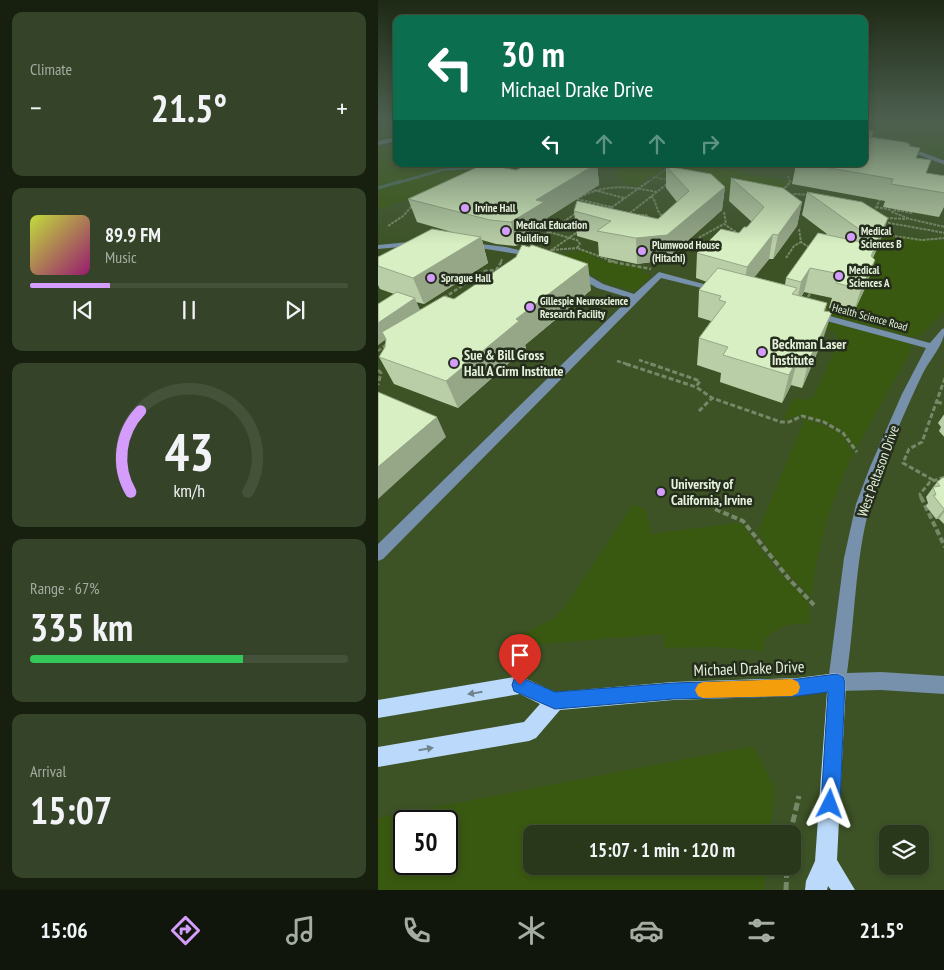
<!DOCTYPE html>
<html lang="en">
<head>
<meta charset="utf-8">
<style>
	:root { --surface:#29381b; --page:#354328; --text:#f1f3f6; --muted:#a5aca3; --line:#45523a; --accent:#d49cfb }
	body { margin:0; font-family:"PT Sans Narrow",sans-serif; background:var(--page); color:var(--text); height:100vh; display:flex; flex-direction:column; font-size:19px; white-space:nowrap }
	* { box-sizing:border-box; margin:0 }
	p { font-size:16px; color:var(--muted) }
	.icon { flex:none; width:28px; height:28px; fill:none; stroke:currentColor; stroke-width:2; stroke-linecap:round; stroke-linejoin:round }
	.map { position:relative; flex:1; overflow:hidden }
	.details { display:flex; flex-direction:column; gap:12px; padding:12px; background:#171f0f; width:378px }
	.details>* { flex:none }
	.banner { position:absolute; left:15px; top:15px; width:475px; height:152px; border-radius:10px; box-shadow:0 2px 8px #0003,0 0 0 1px var(--line); background:#0b6e4f; color:#fff; overflow:hidden }
	.controls { position:absolute; left:501px; top:825px; display:grid; gap:10px }
	.controls a { display:grid; place-items:center; width:50px; height:50px; border-radius:10px; background:var(--surface); box-shadow:0 2px 8px #0003,0 0 0 1px var(--line); font-size:25px }
	.speed { position:absolute; left:15px; top:810px; display:flex; gap:10px; font-size:25px; font-weight:700; text-align:center }
	.speed>* { display:grid; place-content:center; width:65px; height:65px; border-radius:50%; background:var(--surface); box-shadow:0 2px 8px #0003,0 0 0 1px var(--line); line-height:1 }
	.speed .limit { border:2px solid #111; border-radius:8px; background:#fff; color:#111 }
	.pin { position:absolute; display:grid; place-items:center; width:42px; height:42px; color:#fff; margin:-51px -21px; border-radius:50% 50% 50% 0; rotate:-45deg; box-shadow:0 0 5px #0007 }
	.pin .icon { rotate:45deg }
	.me { position:absolute; width:55px; margin:-28px; rotate:3deg; stroke-linejoin:round; filter:drop-shadow(0 0 4px #0008) }
	.turn { display:flex; align-items:center; gap:18px; height:105px; padding:0 25px; font-size:22px }
	.turn .icon { width:65px; height:65px; stroke-width:2.5 }
	.turn b { display:block; font-size:35px; line-height:42px }
	.lanes { display:flex; align-items:center; height:48px; padding:0 25px; background:#0003; justify-content:center; gap:25px; direction:ltr }
	.lanes .off { opacity:.35 }
	.big { font-size:38px; font-weight:600; line-height:1.1 }
	.details .widget { flex:1; display:flex; flex-direction:column; justify-content:center; gap:8px; min-width:0; padding:0 18px; border-radius:10px; background:var(--page) }
	.details .dial { align-items:center; gap:0 }
	.dial svg { height:130px; overflow:visible; fill:none; stroke:var(--line); stroke-width:7; stroke-linecap:round; text-anchor:middle }
	.dial text { fill:var(--text); stroke:none }
	.song { display:flex; align-items:center; gap:15px }
	.cover { width:60px; height:60px; border-radius:8px; background:linear-gradient(135deg,hsl(70 70% 55%),hsl(320 70% 35%)) }
	.played { height:5px; border-radius:2px; background:linear-gradient(90deg,var(--accent) 25%,var(--line) 25%) }
	.keys { display:flex; justify-content:space-around; direction:ltr }
	.heat { display:flex; justify-content:space-between; align-items:center; font-size:28px; direction:ltr }
	.charge { height:8px; border-radius:4px; background:linear-gradient(90deg,#34c759 67%,var(--line) 0) }
	.trip { position:absolute; left:145px; top:825px; width:278px; height:50px; border-radius:10px; background:var(--surface); box-shadow:0 2px 8px #0003,0 0 0 1px var(--line); font-weight:600; line-height:50px; text-align:center }
	.tab-bar { display:flex; height:80px; justify-content:space-around; align-items:center; background:#10160b; color:var(--muted) }
	.tab-bar .icon { width:35px; height:35px }
	.tab-bar .current { color:var(--accent) }
	.tab-bar b { font-size:22px; color:var(--text) }
	main { display:flex; flex:1; min-height:0 }
	.map>svg:first-child { display:block }
	.built { fill:#3d5326; fill-rule:evenodd }
	.green { fill:#3a5910; fill-rule:evenodd }
	.lines { fill:none; stroke-linecap:round; stroke-linejoin:round }
	.stream-far1 { stroke:#507068; stroke-width:2.5 }
	.stream { stroke:#507068; stroke-width:3 }
	.path-far5 { stroke:#778868; stroke-width:1; stroke-dasharray:2.5 1; stroke-linecap:butt }
	.path-far4 { stroke:#778868; stroke-width:2; stroke-dasharray:3 1; stroke-linecap:butt }
	.path-far3 { stroke:#778868; stroke-width:2.5; stroke-dasharray:4 2; stroke-linecap:butt }
	.path-far2 { stroke:#778868; stroke-width:3; stroke-dasharray:5 2.5; stroke-linecap:butt }
	.path-far1 { stroke:#778868; stroke-width:4; stroke-dasharray:6 3; stroke-linecap:butt }
	.path { stroke:#778868; stroke-width:5; stroke-dasharray:8 4; stroke-linecap:butt }
	.minor { fill:#7790ab; fill-rule:evenodd }
	.major { fill:#bbdafb; fill-rule:evenodd }
	.wall { fill:#b9cea7 }
	.shaded-wall { fill:#96a788 }
	.building { fill:#d7efc2; stroke:#96a788 }
	.oneway { fill:#70848c }
	.route { fill:#1a73e8; stroke:#114b97 }
	.slow { fill:#f59e0b }
	.poi-dot { fill:#d49cfb; stroke:#242d1c; stroke-width:2 }
	.labels { text-anchor:middle; dominant-baseline:central; stroke-width:5; stroke-linejoin:round; paint-order:stroke }
	.far-poi-label { font-size:11px; font-weight:bold; fill:#e5f1db; stroke:#242d1c; text-anchor:start }
	.far-street-label { font-size:11px; fill:#e5f1db; stroke:#242d1c }
	.poi-label { font-size:14px; font-weight:bold; fill:#e5f1db; stroke:#242d1c; text-anchor:start }
	.street-label { font-size:14px; fill:#e5f1db; stroke:#242d1c }
	.near-street-label { font-size:16px; fill:#e5f1db; stroke:#242d1c }
</style>
</head>
<body>
<main>
<section class="details">
<div class="widget"><p>Climate</p>
<div class="heat"><a>−</a><b class="big">21.5°</b><a>+</a></div>
</div>
<div class="widget">
<div class="song"><i class="cover"></i><div><b>89.9 FM</b><p>Music</p></div></div>
<div class="played"></div>
<div class="keys"><svg class="icon" aria-label="previous" viewBox="0 0 24 24"><path d="M18 5L8 12l10 7zM5 5v14"/></svg><svg class="icon" aria-label="pause" viewBox="0 0 24 24"><path d="M8 5v14M16 5v14"/></svg><svg class="icon" aria-label="next" viewBox="0 0 24 24"><path d="M6 5l10 7-10 7zM19 5v14"/></svg></div>
</div>
<div class="widget dial"><svg viewBox="0 0 100 80">
<path d="M14 69A42 42 0 1 1 86 69"/>
<path d="M14 69A42 42 0 0 1 20 19" stroke="#d49cfb"/>
<text x="50" y="56" font-size="32" font-weight="700">43</text>
<text x="50" y="72" font-size="11">km/h</text>
</svg></div>
<div class="widget"><p>Range · 67%</p><b class="big">335 km</b><div class="charge"></div></div>
<div class="widget"><p>Arrival</p><b class="big">15:07</b></div>
</section>
<div class="map">
<svg width="567" height="890" viewBox="0 0 567 890">
	<rect width="100%" height="100%" fill="#374a24"/>
	<path class="built" d="M0 120H19V164H486V120H566V890H0ZM26 821H69V864H26ZM154 834H414V866H154ZM510 834H542V866H510Z"/>
	<path class="green" d="M486 120H566V158L486 132Z
		M19 146V164H126L116 175 63 188 0 210V150Z
		M242 164H291L274 176 272 175 260 186 249 184 246 179 237 176V172L244 168Z
		M298 164H315L411 181 396 199 280 177Z
		M506 235 566 241V312L545 334 536 337 427 309 428 303 470 314Z
		M206 251 225 261 267 269 272 271 265 270 263 272 273 275 258 291 228 283 211 273 172 256Z
		M449 321 531 343 533 350 478 449 465 431 452 424 425 414 405 420 416 398 428 400 436 396 461 341 458 333 445 328Z
		M427 418 460 431 466 437 475 454C454 499 439 543 434 594L431 595 397 560 380 532Z
		M255 504 268 510 273 534 358 523 364 524 398 569 431 603V625C413 620 399 629 386 640V651L336 647 286 648 285 634 138 646 136 637 176 619 187 606Z
		M375 746 397 788 392 834H154V866H388L386 890H0V818ZM26 821H69V864H26Z"/>
	<g class="lines">
		<path class="stream-far1" d="M19 183 64 170 134 164"/>
		<path class="stream" d="M0 188 24 181"/>
		<path class="path-far5" d="M410 176 412 183
			M275 177 291 180
			M269 183 295 164"/>
		<path class="path-far4" d="M216 190 246 198
			M404 191 413 181
			M273 196C280 203 276 209 286 218
			M202 197C228 184 251 186 279 192
			M413 197 416 194 450 196
			M199 199 233 207
			M498 207 514 210
			M230 210 271 181
			M346 212 348 224
			M496 212 503 197
			M534 213 517 210 514 212 532 219 567 227
			M259 215H268L278 223C268 232 256 231 245 225L247 219Z
			M250 217 252 213 289 184
			M508 218 529 219
			M166 220 182 224
			M506 222 567 233
			M10 226 25 216 35 205
			M421 229 423 242 432 248
			M171 232 199 240 202 244 199 248 237 262
			M501 234 544 240 567 238
			M331 244 321 239 322 237 346 224 361 234
			M152 245 198 213
			M174 250 199 248
			M169 253 201 231
			M408 258 416 246 423 242
			M123 262 124 259"/>
		<path class="path-far3" d="M230 261 273 269
			M66 298 106 271 118 270 124 261
			M427 302 434 290
			M0 351 9 344
			M261 360 276 365
			M239 361 252 365"/>
		<path class="path-far2" d="M248 364 318 387 334 398 403 422H411L424 416 446 422 465 433 479 452
			M273 364 322 381 318 387
			M0 370 3 373 0 385
			M559 402 567 404
			M321 411 334 398
			M555 480 525 463 531 449 544 442 567 378
			M543 498 542 494 552 482 567 477"/>
		<path class="path-far1" d="M543 497 567 547
			M337 509 365 521 411 579 436 605"/>
		<path class="path" d="M412 834 421 796
			M408 890 409 866"/>
		<path class="minor" d="M19 137V141L0 145V141Z
			M525 145 567 161V165L523 148Z
			M41 241 45 243 44 245 0 249V245Z
			M86 242 128 247 162 255 158 257 89 246H86Z
			M194 269H200L225 284 256 294 281 272 344 289 340 292 283 278 5 559 0 561V544L252 298 219 288 194 273Z
			M437 312 552 343 564 329 567 328C567 344 551 360 544 375 526 413 509 452 496 492 477 550 478 612 469 673L503 672 567 676V694L503 690 459 691 453 688 450 682 466 558 478 504 492 467 524 394 548 348 434 317V313Z"/>
		<path class="major" d="M459 673 465 676 468 682 459 860 477 890H453L450 886 449 890H427L428 881 437 861 449 692 419 696 295 700 182 710 158 738 151 741 0 767V747L146 722 162 704 142 694 0 718V700L142 676 177 692 295 682 419 678Z"/>
	</g>
	<path class="wall" d="M486 129 495 131 494 137 532 146 539 158 553 160 548 173 567 176V205L561 217 505 207 507 201 414 184 418 164H486Z
		M219 164 221 185 169 218 170 225 138 246 118 244 104 240 110 263 46 304 38 302 42 310 76 299 213 290 147 345 148 348 80 408 16 384 1 357 7 347 8 339 0 345 16 294 2 289 0 285V257L77 233 39 222 30 199 138 170Z
		M288 166 347 187 344 210 288 260 259 264 221 256 220 242 199 236 196 211 280 219 299 202 288 188Z
		M353 178 424 202 419 226 395 259H391L376 277 407 285 408 278 449 234 424 215 429 192 502 242 495 258 489 284 475 314 451 308 454 298 426 292 423 297 449 303 447 311 445 339 424 388 413 385 404 403 342 382 343 373 319 365 321 338 333 321 320 317 321 290 329 282 318 278 319 253 361 233 369 227 374 222 351 201Z
		M567 413V438L561 431 563 427 560 423Z
		M567 477V525L561 519H558L548 506 550 503 548 497 559 482Z"/>
	<path class="shaded-wall" d="M219 164 221 185 169 218 170 225 138 246 133 222 158 200Z
		M347 187 344 210 288 260 259 264 258 238Z
		M424 202 419 226 395 259 400 235Z
		M510 218 502 242 490 267 499 242Z
		M395 234 391 259 365 292 369 267Z
		M103 237 110 263 46 304 35 278Z
		M497 260 489 284 475 314 483 289Z
		M210 264 213 290 147 345 148 348 80 408 68 381 138 319Z
		M432 268 426 292 418 306 423 282Z
		M37 298 43 313 0 345V323Z
		M454 312 445 339 424 388 431 360Z
		M420 357 413 385 404 403 411 375Z
		M59 417 68 437 0 499V467Z
		M566 509H567V511L561 519H558Z"/>
	<path class="building" d="M486 129 495 131 491 137 526 142 532 144 531 146 542 148 538 158 553 160 548 173 567 176V193L513 184 515 179 429 164H486Z
		M106 164 138 170 151 164H218L158 200 166 202 133 222 112 220 30 199Z
		M288 166 333 174 347 187 289 235 258 238 219 231 233 221 196 211 199 201 280 219 311 191Z
		M353 178 405 188 424 202 400 235 395 234 369 267 319 253 343 229 361 233 366 227H369L386 207Z
		M429 192 484 202 510 218 499 242Z
		M54 229 103 237 35 278 0 266V257Z
		M440 233 498 245 493 256 497 260 483 289 458 283 462 274 432 268 423 282 408 278Z
		M144 245 151 247 154 245 210 264 138 319 141 321 68 381 1 357 7 347 8 339 4 332 66 296 76 299 138 257Z
		M340 268 419 288 414 294 449 303 446 311 454 312 431 360 420 357 411 375 345 355 350 347 321 338 348 302 341 300 343 296 321 290Z
		M19 292 37 298 0 323V304Z
		M0 392 59 417 0 467Z
		M567 477V509H566L555 495H558L555 487 562 486 559 482 564 478Z"/>
	<defs><path id="oneway-solid" d="M-6-.8H1V-3.2L6.5 0L1 3.2V.8H-6Z" transform="scale(1.25)"/></defs>
	<g class="oneway">
		<use href="#oneway-solid" transform="translate(97 693) rotate(171)"/>
		<use href="#oneway-solid" transform="translate(48 749) rotate(-10)"/>
	</g>
	<linearGradient id="sky" x2="0" y2="1"><stop stop-color="#1e2914"/><stop offset="0.49" stop-color="#4d6050"/><stop offset="1" stop-color="#4d6050" stop-opacity="0"/></linearGradient>
	<rect width="567" height="245" fill="url(#sky)"/>
	<path class="route" d="M459 674 465 677 467 682 462 804 459 811 452 814 445 811 443 804 450 692 419 696 295 699 177 709 136 691 134 685 136 679 142 677 177 692 295 683 419 679Z"/>
	<path class="slow" d="M414 679 420 682 422 687 420 693 414 696 325 698 320 696 317 690 320 684 325 682Z"/>
	<g class="poi-dot">
		<circle cx="87" cy="208" r="5"/>
		<circle cx="128" cy="231" r="5"/>
		<circle cx="473" cy="237" r="5"/>
		<circle cx="264" cy="251" r="5"/>
		<circle cx="461" cy="276" r="5"/>
		<circle cx="53" cy="278" r="5"/>
		<circle cx="152" cy="307" r="5"/>
		<circle cx="384" cy="352" r="5"/>
		<circle cx="76" cy="363" r="5"/>
		<circle cx="283" cy="492" r="5"/>
	</g>
	<g class="labels">
		<g class="far-poi-label">
			<text x="97" y="208">Irvine Hall</text>
			<text x="138" y="225">Medical Education<tspan x="138" dy="13">Building</tspan></text>
			<text x="483" y="231">Medical<tspan x="483" dy="13">Sciences B</tspan></text>
			<text x="274" y="245">Plumwood House<tspan x="274" dy="13">(Hitachi)</tspan></text>
			<text x="471" y="270">Medical<tspan x="471" dy="13">Sciences A</tspan></text>
			<text x="63" y="278">Sprague Hall</text>
			<text x="162" y="301">Gillespie Neuroscience<tspan x="162" dy="13">Research Facility</tspan></text>
		</g>
		<g class="far-street-label">
			<text transform="translate(492 317) rotate(15)">Health Science Road</text>
		</g>
		<g class="poi-label">
			<text x="394" y="344">Beckman Laser<tspan x="394" dy="16">Institute</tspan></text>
			<text x="86" y="355">Sue &amp; Bill Gross<tspan x="86" dy="16">Hall A Cirm Institute</tspan></text>
			<text x="293" y="484">University of<tspan x="293" dy="16">California, Irvine</tspan></text>
		</g>
		<g class="street-label">
			<text transform="translate(500 471) rotate(-70)">West Peltason Drive</text>
		</g>
		<g class="near-street-label">
			<text transform="translate(371 668) rotate(-2)">Michael Drake Drive</text>
		</g>
	</g>
</svg>
<div class="controls">
<a><svg class="icon" aria-label="layers" viewBox="0 0 24 24"><path d="M12 4l9 5-9 5-9-5zM3 14l9 5 9-5"/></svg></a>
</div>
<div class="speed"><div class="limit">50</div></div>
<div class="pin" style="left:142px;top:685px;background:#d93025"><svg class="icon" aria-label="arrive" viewBox="0 0 24 24"><path d="M6 21V4h12l-3 4 3 4H6"/></svg></div>
<svg class="me" style="left:452px;top:804px" viewBox="-20 -20 40 40"><path d="M0-17L14 15 0 8-14 15z" fill="#1a73e8" stroke="#fff" stroke-width="4"/></svg>
<div class="trip">15:07 · 1 min · 120 m</div>
<div class="banner">
<div class="turn"><svg class="icon" aria-label="left" viewBox="0 0 24 24"><path d="M17 20v-9H6M10 6l-5 5 5 5"/></svg><div><b>30 m</b>Michael Drake Drive</div></div>
<div class="lanes"><svg class="icon" aria-label="left" viewBox="0 0 24 24"><path d="M17 20v-9H6M10 6l-5 5 5 5"/></svg><svg class="icon off" aria-label="ahead" viewBox="0 0 24 24"><path d="M12 20V5M6 11l6-6 6 6"/></svg><svg class="icon off" aria-label="ahead" viewBox="0 0 24 24"><path d="M12 20V5M6 11l6-6 6 6"/></svg><svg class="icon off" aria-label="right" viewBox="0 0 24 24"><path d="M7 20v-9h11M14 6l5 5-5 5"/></svg></div>
</div>
</div>
</main>
<nav class="tab-bar">
<b>15:06</b>
<svg class="icon current" aria-label="directions" viewBox="0 0 24 24"><path d="M12 3l9 9-9 9-9-9zM9 14v-3h6M13 9l2 2-2 2"/></svg>
<svg class="icon" aria-label="music" viewBox="0 0 24 24"><path d="M9 18V5l10-2v13"/><circle cx="6" cy="18" r="3"/><circle cx="16" cy="16" r="3"/></svg>
<svg class="icon" aria-label="phone" viewBox="0 0 24 24"><path d="M5 4h4l2 5-3 2q2 4 5 5l2-3 5 2v4C11 20 4 13 5 4z"/></svg>
<svg class="icon" aria-label="climate" viewBox="0 0 24 24"><path d="M12 3v18M4 7l16 10M4 17L20 7"/></svg>
<svg class="icon" aria-label="car" viewBox="0 0 24 24"><path d="M5 17H2v-5l4-1 3-4h7l3 4 3 1v5h-3M9 17h6M6 11h13"/><circle cx="7" cy="17" r="2"/><circle cx="17" cy="17" r="2"/></svg>
<svg class="icon" aria-label="filters" viewBox="0 0 24 24"><path d="M4 7h16M4 17h16"/><circle cx="9" cy="7" r="2"/><circle cx="15" cy="17" r="2"/></svg>
<b>21.5°</b>
</nav>
</body>
</html>
